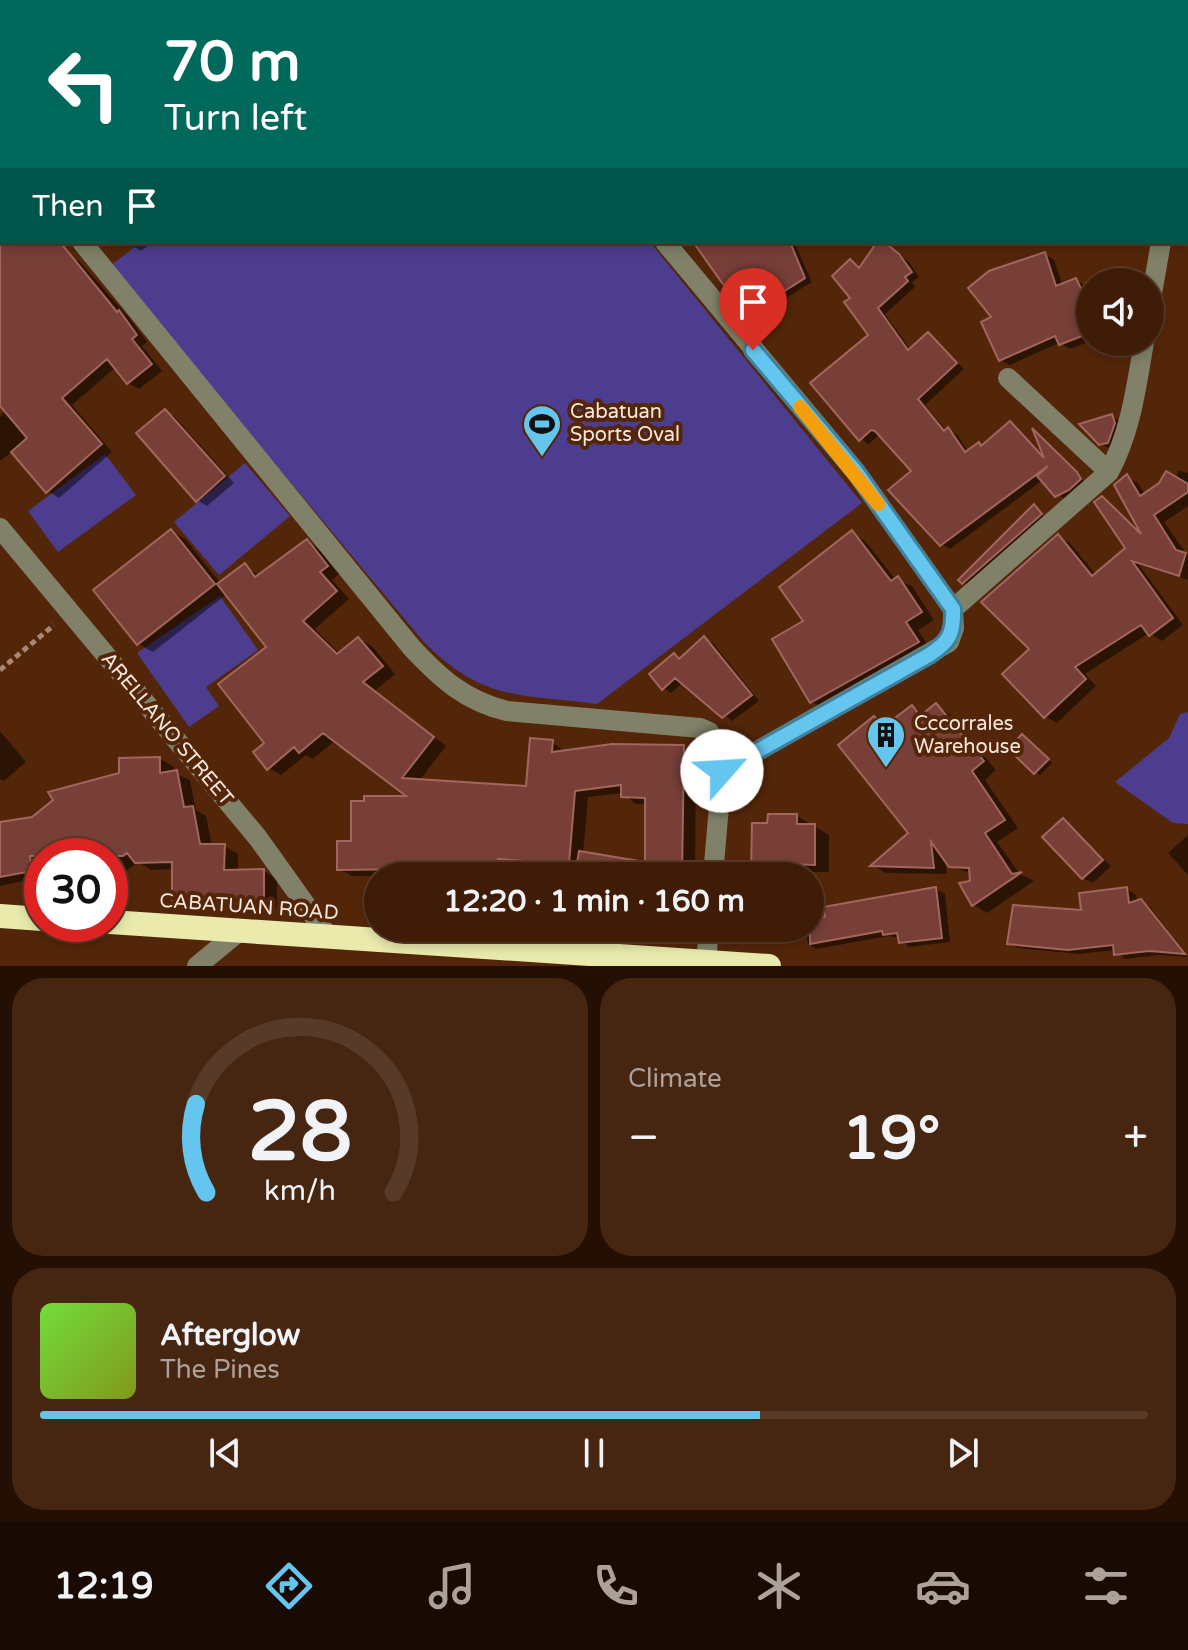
<!DOCTYPE html>
<html lang="en">
<head>
<meta charset="utf-8">
<style>
	:root { --surface:#3f1c07; --page:#462511; --text:#f1f3f6; --muted:#ada19b; --line:#583a28; --accent:#64c5ee }
	body { margin:0; font-family:"Varela Round",sans-serif; background:var(--page); color:var(--text); height:100vh; display:flex; flex-direction:column; font-size:30px; white-space:nowrap }
	* { box-sizing:border-box; margin:0 }
	p { font-size:26px; color:var(--muted) }
	.icon { flex:none; width:44px; height:44px; fill:none; stroke:currentColor; stroke-width:2; stroke-linecap:round; stroke-linejoin:round }
	.map { position:relative; height:966px; overflow:hidden }
	.sheet { display:flex; flex-direction:column; gap:12px; padding:12px; background:#230f04; flex:1 }
	.sheet>* { flex:none }
	.banner { position:absolute; left:0px; top:0px; width:1188px; height:244px; box-shadow:0 4px 12px #0003,0 0 0 2px var(--line); background:#00695c; color:#fff; overflow:hidden }
	.controls { position:absolute; left:1076px; top:268px; display:grid; gap:16px }
	.controls a { display:grid; place-items:center; width:88px; height:88px; border-radius:50%; background:var(--surface); box-shadow:0 4px 12px #0003,0 0 0 2px var(--line); font-size:40px }
	.speed { position:absolute; left:24px; top:838px; display:flex; gap:16px; font-size:40px; font-weight:700; text-align:center }
	.speed>* { display:grid; place-content:center; width:104px; height:104px; border-radius:50%; background:var(--surface); box-shadow:0 4px 12px #0003,0 0 0 2px var(--line); line-height:1 }
	.speed .limit { border:12px solid #d22; background:#fff; color:#111 }
	.pin { position:absolute; display:grid; place-items:center; width:68px; height:68px; color:#fff; margin:-82px -34px; border-radius:50% 50% 50% 0; rotate:-45deg; box-shadow:0 0 8px #0007 }
	.pin .icon { rotate:45deg }
	.me { position:absolute; width:88px; margin:-44px; rotate:64deg; stroke-linejoin:round; filter:drop-shadow(0 0 6px #0008) }
	.turn { display:flex; align-items:center; gap:28px; height:168px; padding:0 32px; font-size:36px }
	.turn .icon { width:104px; height:104px; stroke-width:2.5 }
	.turn b { display:block; font-size:56px; line-height:68px }
	.then { display:flex; align-items:center; height:76px; padding:0 32px; background:#0003; gap:16px; font-size:30px }
	.big { font-size:60px; font-weight:700; line-height:1.1 }
	.sheet .tile { flex:1; display:flex; flex-direction:column; justify-content:center; gap:12px; min-width:0; padding:0 28px; border-radius:32px; background:var(--page) }
	.sheet .dial { align-items:center; gap:0 }
	.dial svg { height:208px; overflow:visible; fill:none; stroke:var(--line); stroke-width:7; stroke-linecap:round; text-anchor:middle }
	.dial text { fill:var(--text); stroke:none }
	.song { display:flex; align-items:center; gap:24px }
	.cover { width:96px; height:96px; border-radius:12px; background:linear-gradient(135deg,hsl(100 70% 55%),hsl(70 70% 35%)) }
	.played { height:8px; border-radius:4px; background:linear-gradient(90deg,var(--accent) 65%,var(--line) 65%) }
	.keys { display:flex; justify-content:space-around; direction:ltr }
	.heat { display:flex; justify-content:space-between; align-items:center; font-size:44px; direction:ltr }
	.sheet .tiles { flex:1; display:grid; gap:12px; grid-template-columns:1fr 1fr }
	.tile:last-child { grid-column:span 2 }
	.trip { position:absolute; left:364px; top:862px; width:460px; height:80px; border-radius:40px; background:var(--surface); box-shadow:0 4px 12px #0003,0 0 0 2px var(--line); font-weight:700; line-height:80px; text-align:center }
	.tabs { display:flex; height:128px; justify-content:space-around; align-items:center; background:#190b03; color:var(--muted) }
	.tabs .icon { width:56px; height:56px }
	.tabs .on { color:var(--accent) }
	.tabs b { font-size:36px; color:var(--text) }
	.map>svg:first-child { display:block }
	.green { fill:#4d3d8e }
	.shadow { fill:#0007; fill-rule:evenodd }
	.building { fill:#773f38; stroke:#a2665d; stroke-width:2 }
	.lines { fill:none; stroke-linecap:round; stroke-linejoin:round }
	.path { stroke:#a88875; stroke-width:5; stroke-dasharray:6 4; stroke-linecap:butt }
	.minor { stroke:#808168; stroke-width:20 }
	.highway { stroke:#e9eaac; stroke-width:24 }
	.route-casing { stroke:#41809b; stroke-width:20 }
	.route { stroke:#64c5ee; stroke-width:14 }
	.slow { stroke:#f59e0b; stroke-width:14 }
	.labels { text-anchor:middle; dominant-baseline:central; stroke-width:8; stroke-linejoin:round; paint-order:stroke }
	.poi-label { font-size:20px; fill:#fae8df; stroke:#542609; text-anchor:start }
	.street-label { font-size:20px; fill:#fae8df; stroke:#542609 }
</style>
</head>
<body>
<div class="map">
<svg width="1188" height="966" viewBox="0 0 1188 966">
	<rect width="100%" height="100%" fill="#542609"/>
	<path class="green" d="M141 242H650L862 503 597 704C518 694 482 701 423 641L110 266Z
		M105 454 136 495 58 552 28 511Z
		M245 463 290 516 219 575 174 522Z
		M220 596 258 650 206 687 219 706 189 727 137 653Z
		M1188 712V824L1173 823 1115 782 1169 738 1180 714Z"/>
	<path class="shadow" d="M92 0H138L139 2H89Z
		M212 0H246L248 2H212Z
		M252 0H432L250 2Z
		M0 6 2 8V70L0 67Z
		M2 220V242H41L80 262 130 319 147 342 142 346 162 371 139 389 128 383 116 367 72 405 112 452 59 498 48 491 13 451 0 461V417L59 339 0 384Z
		M126 242H153L141 251Z
		M691 242H794L812 282 776 304 755 286 739 297 732 293Z
		M881 242 908 261 919 277 912 282 915 287 885 314 911 350 928 334 964 369 925 405 947 431 957 434 968 452 979 445 983 447 1010 424 1046 458 1036 433 1088 485 1065 500 1043 480 950 549 941 544 914 471 879 435 869 444 860 439 870 335 853 298 850 262 861 269Z
		M1045 254 1054 260 1063 286 1076 280 1086 286 1090 295V341L1070 349 1059 343 1010 365 1001 360 994 318Z
		M165 412 175 417 234 483 207 506 198 501 139 434Z
		M1112 416 1122 422 1111 449 1100 444Z
		M1178 470 1188 473V506L1164 522 1188 556V580L1139 565 1183 625 1162 641 1149 633 1085 674 1096 686 1057 723 1046 717 1005 674 1032 649 1058 537 1070 543 1096 575 1127 548 1102 498 1141 531 1127 477 1138 483 1145 495 1176 479Z
		M1034 507 1045 517 968 584 964 582Z
		M172 531 186 540 221 584 245 566 260 576 307 542 320 549 339 574 332 580 349 599 315 629 340 654 359 639 372 646 395 674 375 691 446 746 419 781 528 788 552 742 565 752 683 747 696 755 695 876H577L578 870 510 865V876H352L339 869 353 843 412 798 336 740 313 759 306 755 281 775 268 768 269 648 227 594 153 652 138 644ZM623 793 636 804H647L646 865 583 854 588 797Z
		M852 533 865 541 896 580 912 586 934 620 918 630 931 650 825 709 812 702 805 622Z
		M705 638 713 643 759 701 732 721 683 683 671 693 663 688 674 655 682 660Z
		M936 706 949 714 996 770 985 780 1018 828 997 842 1020 874 1034 881 987 913 974 905 972 874 950 866 945 859 947 874 886 873 873 866 910 834 874 719 887 726 912 707 925 715Z
		M0 731 26 762 4 781 0 779Z
		M1026 739 1052 763 1040 775 1011 748Z
		M160 759 174 767V773L190 780 196 810 206 816 212 846H224L238 854V872L264 871 277 879V909H188L174 901V869L151 870 138 862 110 884V856H64L121 774Z
		M797 816 829 835V872H802L801 876 753 874 769 825Z
		M1063 820 1111 866 1093 883 1083 878Z
		M0 824 34 827 42 877 0 886Z
		M1188 835V875L1168 853Z
		M936 889 945 894 950 942 909 947 900 938 889 936 816 949 808 944 805 928H810V922Z
		M1127 889 1136 895 1137 902 1150 907 1188 957 1159 955 1125 959 1115 950 1079 954 1018 948 1009 943Z
		M579 928H609L608 934Z"/>
	<path class="building" d="M0 242H60L117 312 119 310 137 335 132 339 152 364 127 384 107 359 62 398 102 444 46 493 11 452 27 438 0 406Z
		M693 242H790L805 278 767 302 749 281 730 294Z
		M877 242H884L899 254 912 272 905 277 908 281 878 308 908 350 928 332 957 363 918 399 944 431 948 427 965 452 979 442 981 446 1010 421 1044 458 1032 428 1077 472 1081 479 1069 490 1055 497 1037 476 1048 466 940 546 888 490 911 471 875 431 871 430 859 441 810 383 868 335 844 302 850 298 832 276 850 259 859 268Z
		M1045 252 1056 286 1076 278 1090 308V333L1059 345 1055 336 999 361 981 322 991 317 968 288 989 271Z
		M165 409 225 476 196 502 136 433Z
		M1112 414 1115 423 1108 443 1099 445 1079 424Z
		M1166 471 1188 484V492L1154 515 1176 550 1186 553 1179 576 1132 561 1173 618 1149 636 1141 625 1075 667 1086 679 1044 718 1002 674 1029 649 981 602 1058 534 1092 576 1125 548 1094 502 1102 496 1141 534 1114 485 1127 474 1140 496 1159 483Z
		M1034 504 1042 514 962 584 958 580Z
		M171 529 215 584 137 645 93 590Z
		M852 530 891 581 898 576 922 612 906 622 919 642 810 703 772 639 803 621 779 587Z
		M307 539 328 566 320 572 337 591 303 621 337 654 358 637 383 666 363 682 434 737 402 778 526 786 530 738 553 740 552 752 612 744 684 745 682 876H575L579 851 645 862V798L621 797V785L575 791 569 864 498 859 497 876H419L420 869 337 870V841H351V801H364V796H406L323 733 299 753 294 747 267 770 253 752 264 743 218 684 266 647 217 584 245 563 255 577Z
		M704 636 752 695 722 718 675 678 662 690 649 674 674 653 679 659Z
		M936 703 984 761 972 771 1005 820 985 833 1012 874 1022 872 972 906 959 883 970 881 969 868 949 867 931 842 934 868 870 866 908 833 838 745 874 716 883 727 912 705 920 716Z
		M1022 734 1049 759 1034 774 1008 749Z
		M160 757V773L177 770 184 807 193 806 200 844H225L224 870 264 869V902L172 903V862L135 863 127 853 123 856H30L32 871 0 877V822L32 817 53 800 48 792 119 773V758Z
		M768 814H797V824H815V865L787 864V876L751 875 752 823H767Z
		M1063 818 1103 860 1082 879 1042 837Z
		M936 887 942 938 899 943 897 933 883 935 882 931 810 944V920L825 917 823 907Z
		M1127 887 1129 903 1141 899 1185 954 1149 951 1114 955 1113 945 1068 950 1007 944 1013 905 1081 910 1079 893Z"/>
	<g class="lines">
		<path class="path" d="M0 670 54 625"/>
		<path class="minor" d="M173 0 175 2
			M467 0 469 2
			M196 2 198 0
			M0 141 2 144
			M82 242 412 648C440 678 465 701 507 711L700 728 709 732 722 771 713 876
			M665 242 856 472 953 609 954 628 949 642 722 771
			M1150 305 1161 242
			M1008 378 1109 472
			M0 528 258 838 328 936
			M953 609 1109 472C1131 431 1136 388 1144 342
			M706 962 709 928
			M197 966 242 929"/>
		<path class="highway" d="M0 916 42 919
			M110 922 769 966"/>
	</g>
	<g class="lines">
		<g class="route-casing">
			<path id="route" d="M722 771 929 655C949 642 954 634 953 609L856 472 753 350"/>
		</g>
		<use href="#route" class="route"/>
		<path class="slow" d="M800 407 878 504"/>
	</g>
	<defs>
		<g id="stadium-pin" transform="scale(2)"><path d="M0 17L-7.5 6A9.5 9.5 0 1 1 7.5 6Z" fill="#64c5ee" stroke="#542609"/><path d="M0-5a6.5 5 0 1 0 0 10a6.5 5 0 1 0 0-10ZM-3.5-1.8h7v3.6h-7Z" fill="#111"/></g>
		<g id="building-pin" transform="scale(2)"><path d="M0 17L-7.5 6A9.5 9.5 0 1 1 7.5 6Z" fill="#64c5ee" stroke="#542609"/><path d="M-4-6H4V6H1V3H-1V6H-4ZM-2.5-4.3h1.7v1.8h-1.7ZM.8-4.3h1.7v1.8H.8ZM-2.5-1h1.7V.8h-1.7ZM.8-1h1.7V.8H.8Z" fill="#111"/></g>
	</defs>
	<g fill-rule="evenodd">
		<use href="#stadium-pin" x="542" y="424"/>
		<use href="#building-pin" x="886" y="735"/>
	</g>
	<g class="labels">
		<g class="poi-label">
			<text x="570" y="412">Cabatuan<tspan x="570" dy="23">Sports Oval</tspan></text>
			<text x="914" y="724">Cccorrales<tspan x="914" dy="23">Warehouse</tspan></text>
		</g>
		<g class="street-label">
			<text transform="translate(167 729) rotate(50)">ARELLANO STREET</text>
			<text transform="translate(249 907) rotate(4)">CABATUAN ROAD</text>
		</g>
	</g>
</svg>
<div class="controls">
<a><svg class="icon" aria-label="sound" viewBox="0 0 24 24"><path d="M4 9h4l5-4v14l-5-4H4zM17 9q2 3 0 6"/></svg></a>
</div>
<div class="speed"><div class="limit">30</div></div>
<div class="pin" style="left:753px;top:350px;background:#d93025"><svg class="icon" aria-label="arrive" viewBox="0 0 24 24"><path d="M6 21V4h12l-3 4 3 4H6"/></svg></div>
<svg class="me" style="left:722px;top:771px" viewBox="-20 -20 40 40"><circle r="19" fill="#fff"/><path d="M0-13L10 11 0 6-10 11z" fill="#64c5ee"/></svg>
<div class="trip">12:20 · 1 min · 160 m</div>
<div class="banner">
<div class="turn"><svg class="icon" aria-label="left" viewBox="0 0 24 24"><path d="M17 20v-9H6M10 6l-5 5 5 5"/></svg><div><b>70 m</b>Turn left</div></div>
<div class="then">Then<svg class="icon" aria-label="arrive" viewBox="0 0 24 24"><path d="M6 21V4h12l-3 4 3 4H6"/></svg></div>
</div>
</div>
<section class="sheet">
<div class="tiles">
<div class="tile dial"><svg viewBox="0 0 100 80">
<path d="M14 69A42 42 0 1 1 86 69"/>
<path d="M14 69A42 42 0 0 1 10 35" stroke="#64c5ee"/>
<text x="50" y="56" font-size="32" font-weight="700">28</text>
<text x="50" y="72" font-size="11">km/h</text>
</svg></div>
<div class="tile"><p>Climate</p>
<div class="heat"><a>−</a><b class="big">19°</b><a>+</a></div>
</div>
<div class="tile">
<div class="song"><i class="cover"></i><div><b>Afterglow</b><p>The Pines</p></div></div>
<div class="played"></div>
<div class="keys"><svg class="icon" aria-label="previous" viewBox="0 0 24 24"><path d="M18 5L8 12l10 7zM5 5v14"/></svg><svg class="icon" aria-label="pause" viewBox="0 0 24 24"><path d="M8 5v14M16 5v14"/></svg><svg class="icon" aria-label="next" viewBox="0 0 24 24"><path d="M6 5l10 7-10 7zM19 5v14"/></svg></div>
</div>
</div>
</section>
<nav class="tabs">
<b>12:19</b>
<svg class="icon on" aria-label="directions" viewBox="0 0 24 24"><path d="M12 3l9 9-9 9-9-9zM9 14v-3h6M13 9l2 2-2 2"/></svg>
<svg class="icon" aria-label="music" viewBox="0 0 24 24"><path d="M9 18V5l10-2v13"/><circle cx="6" cy="18" r="3"/><circle cx="16" cy="16" r="3"/></svg>
<svg class="icon" aria-label="phone" viewBox="0 0 24 24"><path d="M5 4h4l2 5-3 2q2 4 5 5l2-3 5 2v4C11 20 4 13 5 4z"/></svg>
<svg class="icon" aria-label="climate" viewBox="0 0 24 24"><path d="M12 3v18M4 7l16 10M4 17L20 7"/></svg>
<svg class="icon" aria-label="car" viewBox="0 0 24 24"><path d="M5 17H2v-5l4-1 3-4h7l3 4 3 1v5h-3M9 17h6M6 11h13"/><circle cx="7" cy="17" r="2"/><circle cx="17" cy="17" r="2"/></svg>
<svg class="icon" aria-label="filters" viewBox="0 0 24 24"><path d="M4 7h16M4 17h16"/><circle cx="9" cy="7" r="2"/><circle cx="15" cy="17" r="2"/></svg>
</nav>
</body>
</html>
